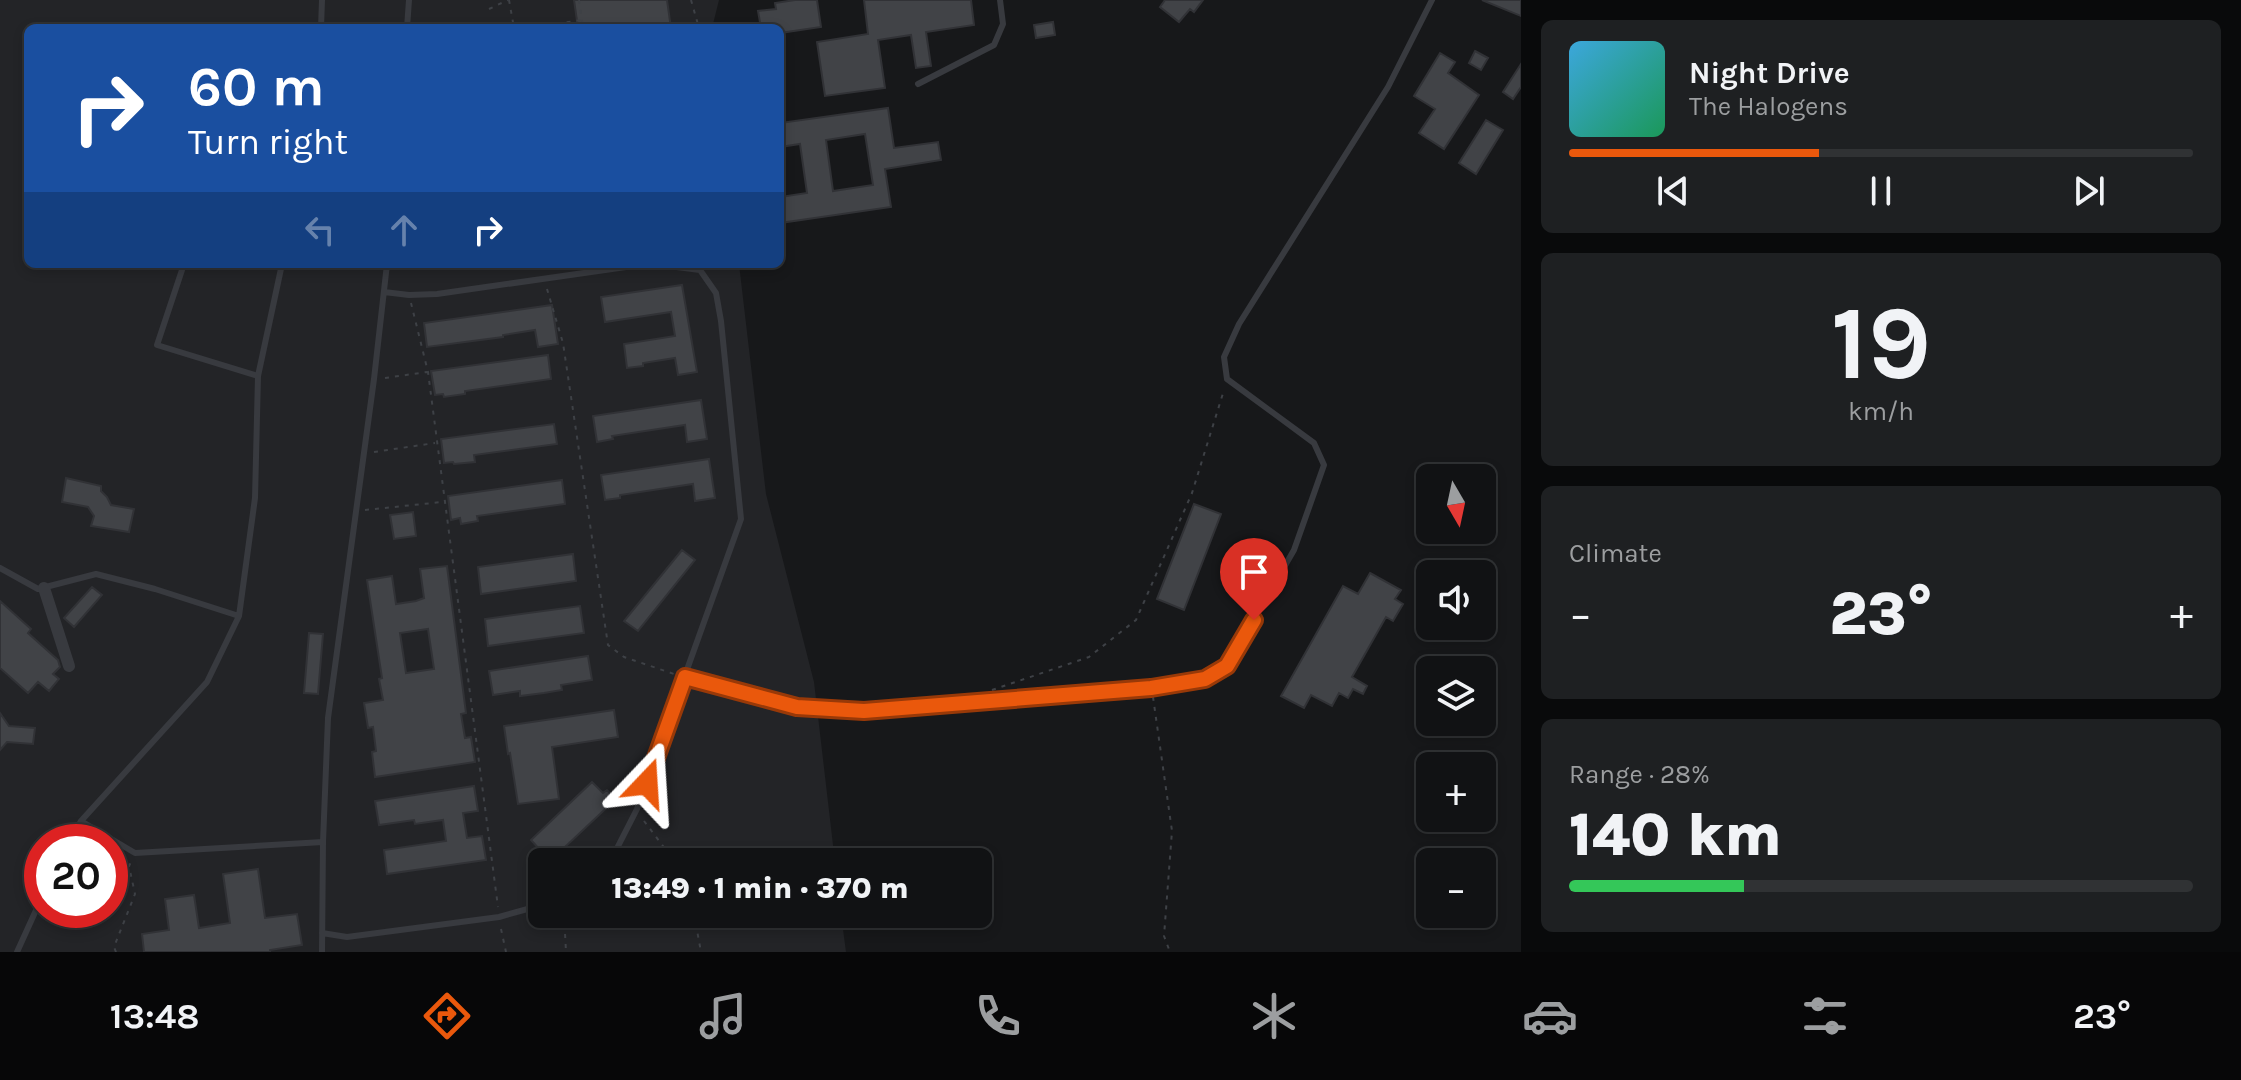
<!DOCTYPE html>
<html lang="en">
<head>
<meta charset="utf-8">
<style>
	:root { --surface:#111214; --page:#1e2022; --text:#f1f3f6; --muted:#9c9ea0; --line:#303234; --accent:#ea580c }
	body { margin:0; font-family:Karla,sans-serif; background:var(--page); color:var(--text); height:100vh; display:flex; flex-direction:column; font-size:30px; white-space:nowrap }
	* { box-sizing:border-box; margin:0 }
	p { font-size:26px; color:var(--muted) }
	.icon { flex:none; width:44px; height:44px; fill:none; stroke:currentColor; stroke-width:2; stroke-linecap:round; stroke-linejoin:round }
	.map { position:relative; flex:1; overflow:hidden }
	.side { display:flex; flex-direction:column; gap:20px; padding:20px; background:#090a0b; width:720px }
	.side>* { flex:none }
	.hud { position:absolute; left:24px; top:24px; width:760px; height:244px; border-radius:12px; box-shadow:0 4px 12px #0003,0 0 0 2px var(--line); background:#1a4fa0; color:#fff; overflow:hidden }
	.needle { width:52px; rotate:171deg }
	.fabs { position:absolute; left:1416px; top:464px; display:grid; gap:16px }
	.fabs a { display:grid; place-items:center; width:80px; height:80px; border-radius:12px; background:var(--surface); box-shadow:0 4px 12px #0003,0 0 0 2px var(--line); font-size:40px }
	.speed { position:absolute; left:24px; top:824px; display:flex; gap:16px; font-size:40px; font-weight:700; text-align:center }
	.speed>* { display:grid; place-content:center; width:104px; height:104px; border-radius:50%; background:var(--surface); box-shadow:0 4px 12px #0003,0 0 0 2px var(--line); line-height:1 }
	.speed .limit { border:12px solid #d22; background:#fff; color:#111 }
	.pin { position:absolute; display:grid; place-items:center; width:68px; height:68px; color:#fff; margin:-82px -34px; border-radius:50% 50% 50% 0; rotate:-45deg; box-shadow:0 0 8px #0007 }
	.pin .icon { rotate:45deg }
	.me { position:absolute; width:88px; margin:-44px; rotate:20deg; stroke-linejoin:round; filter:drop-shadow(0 0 6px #0008) }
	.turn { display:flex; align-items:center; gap:28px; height:168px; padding:0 32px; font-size:36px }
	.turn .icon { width:104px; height:104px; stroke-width:2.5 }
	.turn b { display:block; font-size:56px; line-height:68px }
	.lanes { display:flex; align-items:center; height:76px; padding:0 32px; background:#0003; justify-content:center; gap:40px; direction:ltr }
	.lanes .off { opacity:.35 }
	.big { font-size:60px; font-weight:800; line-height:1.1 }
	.side .tile { flex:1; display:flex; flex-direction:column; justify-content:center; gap:12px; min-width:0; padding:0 28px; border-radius:12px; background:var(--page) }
	.side .dial { align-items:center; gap:0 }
	.dial b { font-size:104px; line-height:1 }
	.song { display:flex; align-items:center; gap:24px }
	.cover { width:96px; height:96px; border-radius:12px; background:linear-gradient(135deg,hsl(200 70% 55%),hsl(150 70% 35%)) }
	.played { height:8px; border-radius:4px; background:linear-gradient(90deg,var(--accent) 40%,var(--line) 40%) }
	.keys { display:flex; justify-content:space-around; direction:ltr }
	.heat { display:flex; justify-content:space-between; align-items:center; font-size:44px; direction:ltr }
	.charge { height:12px; border-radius:6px; background:linear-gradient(90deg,#34c759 28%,var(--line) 0) }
	.trip { position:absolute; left:528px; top:848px; width:464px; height:80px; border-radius:12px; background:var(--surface); box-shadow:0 4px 12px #0003,0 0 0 2px var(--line); font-weight:800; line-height:80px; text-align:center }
	.menu { display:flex; height:128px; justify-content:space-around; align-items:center; background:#070708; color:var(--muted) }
	.menu .icon { width:56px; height:56px }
	.menu .current { color:var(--accent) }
	.menu b { font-size:36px; color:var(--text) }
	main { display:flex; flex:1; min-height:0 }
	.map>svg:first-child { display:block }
	.built { fill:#232427; fill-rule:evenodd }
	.building { fill:#414347; stroke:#313236; stroke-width:2; fill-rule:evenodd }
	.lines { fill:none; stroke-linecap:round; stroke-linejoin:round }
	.path { stroke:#3e4146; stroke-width:2; stroke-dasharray:4 6; stroke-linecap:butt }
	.lane { stroke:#383a3f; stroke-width:6 }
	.street { stroke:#383a3f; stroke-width:12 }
	.route-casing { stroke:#983908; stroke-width:20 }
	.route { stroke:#ea580c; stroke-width:14 }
</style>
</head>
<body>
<main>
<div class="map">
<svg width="1521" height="952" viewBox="0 0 1521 952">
	<rect width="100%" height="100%" fill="#17181a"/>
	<path class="built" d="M0 0H719L712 28H28V264H739L766 494 814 682 835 862H542V914H841L846 952H0ZM42 842H110V910H42Z"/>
	<path class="building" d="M574 0H667L671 28H578Z
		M795 0H817L821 27 780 33V28H761L758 11 776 9 775 3Z
		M864 0H971L974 25 926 32 931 66 916 68 911 35 878 40 885 88 825 96 817 42 868 34Z
		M1165 0H1203L1194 12 1190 9 1179 22 1160 7Z
		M1482 0H1521V16Z
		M1053 22 1055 35 1036 38 1034 25Z
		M1475 51 1488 58 1481 70 1469 63Z
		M1440 53 1455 62 1448 73 1479 95 1444 149 1419 133 1435 109 1414 96Z
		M1521 64V87L1513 99 1503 92Z
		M888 108 894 148 938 142 941 160 885 169 891 207 780 223V197L807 193 800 144 780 147V123ZM865 134 873 185 833 191 826 140Z
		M1486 120 1503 130 1476 174 1459 163Z
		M682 285 697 372 678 375 675 358 643 363V366L627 368 624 344 675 336 671 312 605 322 601 297Z
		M552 305 558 344 538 347 535 330 503 335V337L427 347 424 323Z
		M548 355 551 379 465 391V394L444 397 443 394 435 395 431 371Z
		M701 400 707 439 687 442 685 425 612 436 613 439 597 442 593 416Z
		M554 424 557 444 474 455 475 462 454 464 453 462 444 463 441 439Z
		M709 459 715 498 695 501 693 484 620 495V498L605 500 601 475Z
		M66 478 101 486V491L107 497 111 505 134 509 129 532 91 526 94 516 88 507 62 502Z
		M562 480 565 504 477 516 478 521 461 524 460 518 451 520 448 496Z
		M1194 504 1221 514 1184 610 1157 599Z
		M413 512 416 536 394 539 390 515Z
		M682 550 695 560 638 631 624 621Z
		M573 554 576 581 481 594 478 567Z
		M447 566 466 713 461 714 465 738 471 737 475 762 375 777 372 752 376 751 373 727 368 728 364 703 383 700 379 679 382 678 367 580 392 576 396 604 416 601 424 598 420 569ZM428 629 434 669 406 673 400 633Z
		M1370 573 1401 590 1395 599 1403 604 1393 621 1386 617 1352 677 1367 686 1363 694 1353 689 1348 698 1339 693 1332 706 1311 695 1304 708 1281 696 1343 586 1358 594Z
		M92 587 102 595 74 627 64 618Z
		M0 601 31 629 28 633 58 660 60 667 53 674 59 679 49 691 38 682 28 693 0 668Z
		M580 606 584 633 488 646 485 619Z
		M309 633 323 634 318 694 304 693Z
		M588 656 592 680 561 685 562 690 544 693 520 696V691L493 695 489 671Z
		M614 710 618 737 552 747 559 799 518 804 510 753 508 754 504 726Z
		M0 713 9 726 35 728 33 744 7 742 0 750Z
		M592 782 603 793 607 790 616 799 549 862H542L536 856 541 851 531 840Z
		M474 786 478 811 463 813 467 838 482 836 486 860 387 874 384 850 446 841 443 820 415 824 414 820 379 825 375 801Z
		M258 869 265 918 297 914 302 945 270 950V952H144L142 934 169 930 165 899 194 895 199 928 230 923 223 874Z"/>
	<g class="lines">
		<path class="path" d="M509 0 514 28
			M579 0 583 28
			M691 0 699 28
			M489 9 508 0
			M527 28 582 20
			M547 289 563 343 608 645 624 657 677 675
			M411 303 428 372 498 907
			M385 378 427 372
			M374 452 435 443
			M365 510 442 502
			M992 690 1089 657 1136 620 1192 493 1224 390
			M1153 697 1172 831 1164 936 1170 952
			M644 821 675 862
			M564 914 566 952
			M694 914 701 952
			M501 929 506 952
			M116 952 114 947 135 894 129 866 131 862"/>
		<path class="lane" d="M321 28 322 0
			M407 28 409 0
			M918 84 994 45 1003 24 1000 0
			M184 264 157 345 258 376
			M384 292 409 295 437 294 647 264
			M0 568 38 589 96 574 155 589 239 616
			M685 677 797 707 864 711 1151 688 1205 679 1227 666 1294 550 1324 465 1314 443 1227 379 1224 357 1239 324 1388 87 1432 0
			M81 821 135 853 323 842
			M69 842 81 821 207 682 239 616 255 498 258 376 282 264
			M610 862 637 809 741 519 721 321 716 293 700 270 653 264
			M322 933 347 937 499 917 542 905
			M17 952 42 897
			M322 952 323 842 328 718 374 379 387 264"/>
		<path class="street" d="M44 588 69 666"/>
	</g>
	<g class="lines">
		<g class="route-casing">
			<path id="route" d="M647 783 685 677 797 707 864 711 1151 688 1205 679 1227 666 1254 620"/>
		</g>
		<use href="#route" class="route"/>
	</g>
</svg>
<div class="fabs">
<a><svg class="needle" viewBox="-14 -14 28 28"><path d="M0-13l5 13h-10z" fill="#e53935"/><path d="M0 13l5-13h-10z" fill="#9c9ea0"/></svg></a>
<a><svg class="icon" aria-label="sound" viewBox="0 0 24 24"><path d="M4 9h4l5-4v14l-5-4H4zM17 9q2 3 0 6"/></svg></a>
<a><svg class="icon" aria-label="layers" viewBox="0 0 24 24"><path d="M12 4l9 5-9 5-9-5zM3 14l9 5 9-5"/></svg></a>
<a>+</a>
<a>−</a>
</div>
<div class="speed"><div class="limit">20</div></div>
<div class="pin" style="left:1254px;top:620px;background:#d93025"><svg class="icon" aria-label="arrive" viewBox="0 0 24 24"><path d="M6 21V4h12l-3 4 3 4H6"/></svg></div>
<svg class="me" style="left:647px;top:783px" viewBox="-20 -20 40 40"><path d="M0-17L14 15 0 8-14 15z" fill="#ea580c" stroke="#fff" stroke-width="4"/></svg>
<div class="trip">13:49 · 1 min · 370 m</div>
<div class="hud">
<div class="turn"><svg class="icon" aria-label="right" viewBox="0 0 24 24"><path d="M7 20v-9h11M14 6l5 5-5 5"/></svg><div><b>60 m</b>Turn right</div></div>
<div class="lanes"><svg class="icon off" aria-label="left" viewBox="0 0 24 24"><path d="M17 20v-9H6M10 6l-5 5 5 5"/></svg><svg class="icon off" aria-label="ahead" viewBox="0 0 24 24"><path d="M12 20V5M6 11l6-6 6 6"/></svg><svg class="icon" aria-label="right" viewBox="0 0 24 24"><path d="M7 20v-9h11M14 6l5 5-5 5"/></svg></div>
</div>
</div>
<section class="side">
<div class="tile">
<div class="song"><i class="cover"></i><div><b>Night Drive</b><p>The Halogens</p></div></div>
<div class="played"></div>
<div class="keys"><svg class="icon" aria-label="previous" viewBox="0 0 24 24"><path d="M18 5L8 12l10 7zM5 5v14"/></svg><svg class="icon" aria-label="pause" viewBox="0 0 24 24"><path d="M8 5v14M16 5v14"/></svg><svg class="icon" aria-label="next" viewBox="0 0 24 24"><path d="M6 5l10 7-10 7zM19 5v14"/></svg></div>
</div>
<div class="tile dial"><b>19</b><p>km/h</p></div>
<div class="tile"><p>Climate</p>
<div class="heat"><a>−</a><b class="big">23°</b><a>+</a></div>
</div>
<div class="tile"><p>Range · 28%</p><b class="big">140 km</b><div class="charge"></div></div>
</section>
</main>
<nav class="menu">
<b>13:48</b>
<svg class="icon current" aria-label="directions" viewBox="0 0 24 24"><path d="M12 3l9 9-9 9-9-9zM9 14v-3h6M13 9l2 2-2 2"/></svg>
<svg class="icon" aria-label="music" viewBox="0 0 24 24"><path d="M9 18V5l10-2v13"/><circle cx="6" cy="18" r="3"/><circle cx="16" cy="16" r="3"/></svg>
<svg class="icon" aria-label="phone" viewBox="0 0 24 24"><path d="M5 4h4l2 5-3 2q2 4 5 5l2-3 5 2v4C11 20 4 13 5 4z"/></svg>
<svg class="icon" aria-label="climate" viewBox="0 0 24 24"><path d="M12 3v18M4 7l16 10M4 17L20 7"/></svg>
<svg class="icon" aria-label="car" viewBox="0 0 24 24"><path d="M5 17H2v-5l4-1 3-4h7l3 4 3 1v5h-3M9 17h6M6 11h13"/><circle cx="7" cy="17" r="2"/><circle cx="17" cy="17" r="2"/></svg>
<svg class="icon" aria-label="filters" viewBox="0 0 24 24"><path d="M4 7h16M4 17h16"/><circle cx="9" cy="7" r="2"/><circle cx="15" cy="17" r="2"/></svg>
<b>23°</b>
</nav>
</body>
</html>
